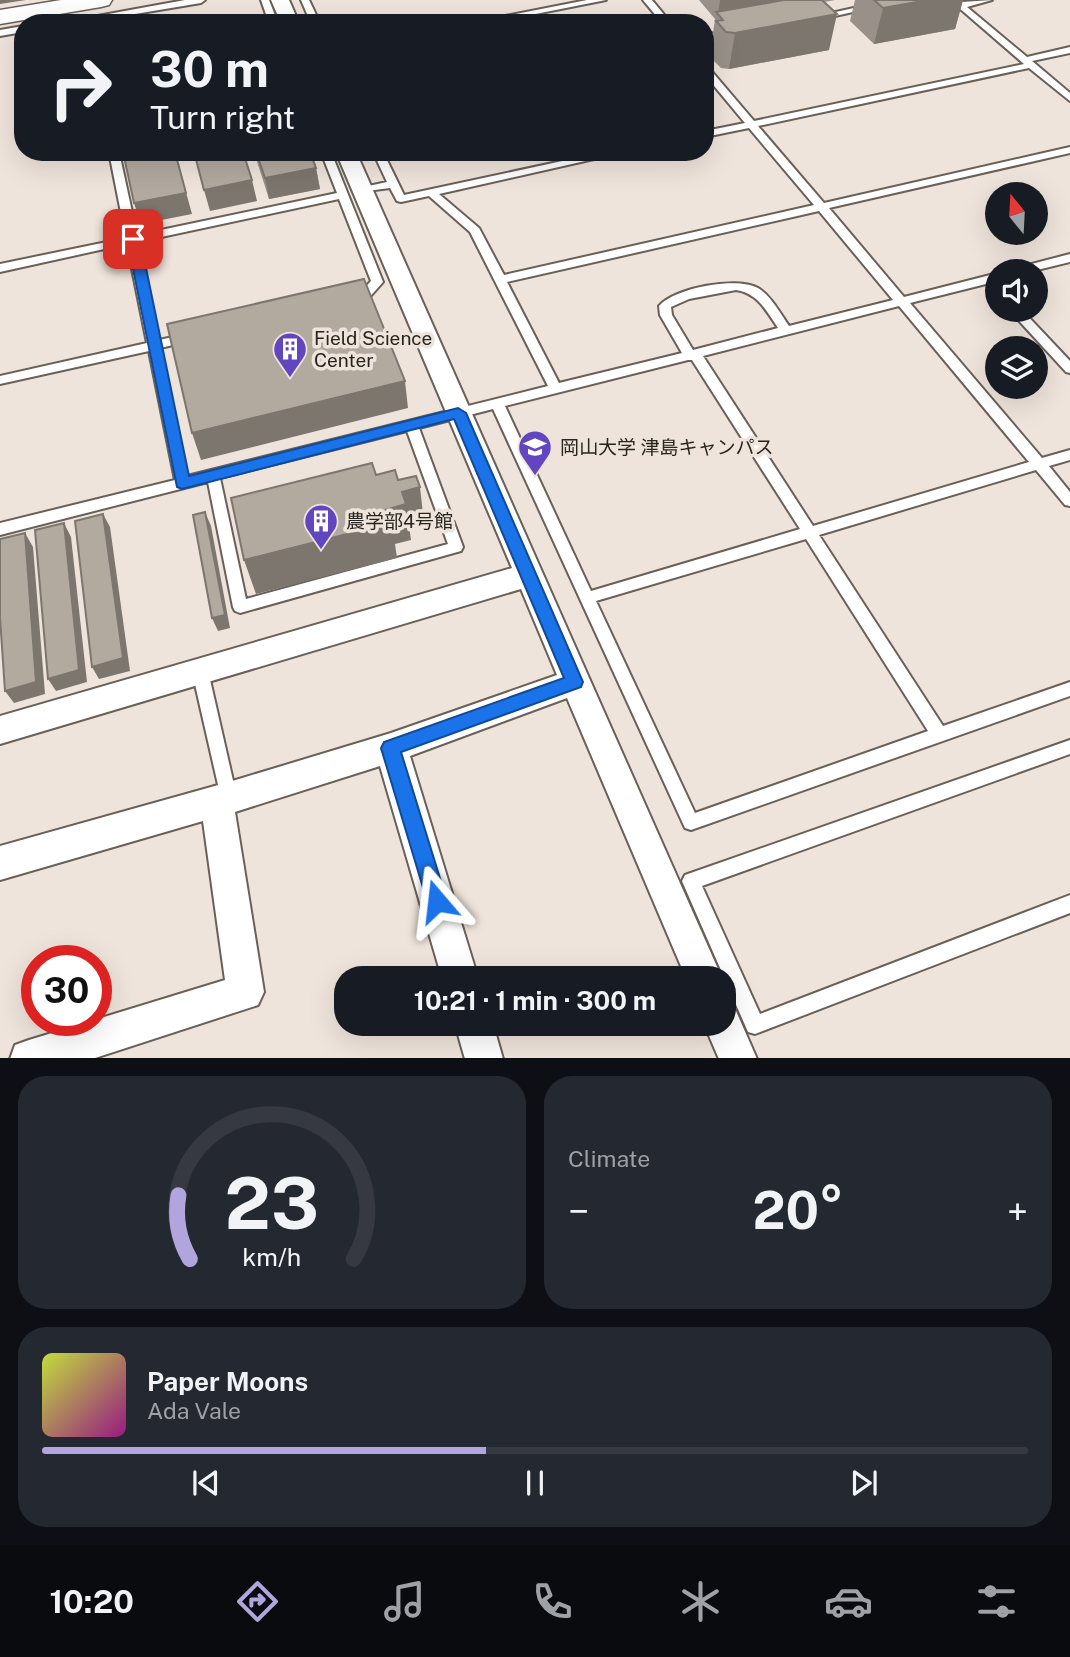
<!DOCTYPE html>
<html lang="en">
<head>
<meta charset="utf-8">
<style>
	:root { --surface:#171b24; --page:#242831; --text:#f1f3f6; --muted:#9ea1a6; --line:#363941; --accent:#b1a5dd }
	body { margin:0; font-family:"Public Sans","Noto Sans JP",sans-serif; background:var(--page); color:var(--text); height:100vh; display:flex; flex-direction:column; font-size:26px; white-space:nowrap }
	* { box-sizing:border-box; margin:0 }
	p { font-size:23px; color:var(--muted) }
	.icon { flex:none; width:38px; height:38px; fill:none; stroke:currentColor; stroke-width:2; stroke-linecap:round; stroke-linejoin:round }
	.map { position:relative; height:1058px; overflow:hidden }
	.side { display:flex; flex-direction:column; gap:18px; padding:18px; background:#0d0f14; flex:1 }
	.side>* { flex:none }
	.top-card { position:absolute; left:14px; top:14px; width:700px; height:147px; border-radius:28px; box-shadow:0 7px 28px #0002; background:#171b24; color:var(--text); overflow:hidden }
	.needle { width:46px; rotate:342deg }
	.fabs { position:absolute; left:985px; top:182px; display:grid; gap:14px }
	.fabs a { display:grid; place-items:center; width:63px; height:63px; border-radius:50%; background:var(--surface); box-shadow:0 7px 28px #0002; font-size:35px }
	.speed { position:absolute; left:21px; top:945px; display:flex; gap:14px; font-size:35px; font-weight:700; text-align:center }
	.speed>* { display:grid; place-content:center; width:91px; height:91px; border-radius:50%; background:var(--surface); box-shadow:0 7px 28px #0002; line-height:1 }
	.speed .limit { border:10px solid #d22; background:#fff; color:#111 }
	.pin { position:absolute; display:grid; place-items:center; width:60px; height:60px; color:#fff; margin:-30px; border-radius:14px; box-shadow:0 4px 10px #0006 }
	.me { position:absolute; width:77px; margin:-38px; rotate:343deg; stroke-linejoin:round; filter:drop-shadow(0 0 5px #0008) }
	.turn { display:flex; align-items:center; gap:24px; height:147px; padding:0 21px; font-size:32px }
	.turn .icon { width:91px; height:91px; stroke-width:2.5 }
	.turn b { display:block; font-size:49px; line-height:60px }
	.big { font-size:52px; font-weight:700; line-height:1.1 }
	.side .tile { flex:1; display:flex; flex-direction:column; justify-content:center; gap:10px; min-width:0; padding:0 24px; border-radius:28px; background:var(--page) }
	.side .dial { align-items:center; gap:0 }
	.dial svg { height:182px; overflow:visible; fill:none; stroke:var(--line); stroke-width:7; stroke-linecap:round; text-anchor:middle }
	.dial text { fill:var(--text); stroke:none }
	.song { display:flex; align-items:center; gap:21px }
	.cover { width:84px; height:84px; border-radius:10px; background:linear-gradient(135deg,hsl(70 70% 55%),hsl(310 70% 35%)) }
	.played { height:7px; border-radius:4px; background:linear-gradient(90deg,var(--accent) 45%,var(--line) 45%) }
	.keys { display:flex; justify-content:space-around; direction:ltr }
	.heat { display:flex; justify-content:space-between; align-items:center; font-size:38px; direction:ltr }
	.side .tiles { flex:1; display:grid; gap:18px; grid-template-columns:1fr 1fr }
	.tile:last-child { grid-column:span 2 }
	.trip { position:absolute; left:334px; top:966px; width:402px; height:70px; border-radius:28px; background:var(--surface); box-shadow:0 7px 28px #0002; font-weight:700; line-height:70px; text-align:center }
	.menu { display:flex; height:112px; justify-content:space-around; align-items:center; background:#090b0e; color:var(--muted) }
	.menu .icon { width:49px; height:49px }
	.menu .selected { color:var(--accent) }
	.menu b { font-size:32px; color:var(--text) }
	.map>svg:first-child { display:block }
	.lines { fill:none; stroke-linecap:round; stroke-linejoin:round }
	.service-casing { stroke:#696058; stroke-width:4 }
	.minor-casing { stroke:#696058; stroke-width:4 }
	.tertiary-casing { stroke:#696058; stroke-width:3 }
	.service { fill:#fff; fill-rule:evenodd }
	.minor { fill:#fff; fill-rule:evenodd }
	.tertiary { fill:#fff; fill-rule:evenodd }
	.wall { fill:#999189 }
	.shaded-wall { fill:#7d766f }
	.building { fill:#b2a99f; stroke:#7d766f; stroke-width:2 }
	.route { fill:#1a73e8; stroke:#114b97; stroke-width:2 }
	.labels { text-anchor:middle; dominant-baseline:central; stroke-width:7; stroke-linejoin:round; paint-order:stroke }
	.poi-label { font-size:19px; fill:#282521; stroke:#efe4db; text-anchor:start }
</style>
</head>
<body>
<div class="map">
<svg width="1070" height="1059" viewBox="0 0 1070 1059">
	<rect width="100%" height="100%" fill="#efe4db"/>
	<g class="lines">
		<g class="service-casing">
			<path id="service" d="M185 0H205L201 3 81 23H59Z
				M261 0H269L278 23H269Z
				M301 0H309L320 23H311Z
				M587 0H606L490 23H470Z
				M643 0H652L671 23H662Z
				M890 0H907L817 20 813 17Z
				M950 0 962 2 992 0 967 7 1027 57 1070 47V53L1032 61 1070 93V101L1029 68 758 126 824 203 1070 147V153L829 208 904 297 998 273V281L910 303 1042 458 1070 450V460L1049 466 1070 492V506L1065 505 1036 470 819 535 943 726 1070 682V696L691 830 685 828 493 409 419 428 463 547 461 551 240 613 235 611 233 607 208 482 0 535V523L175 480 149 351 0 384V376L147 343 127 244 0 272V264L126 238 109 152H119L137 235 337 193 321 152H331L383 282 367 300 353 303 347 299 349 296 359 294 371 281 339 199 138 242 159 340 187 334 193 338 191 341 160 348 187 476 548 386 470 232 429 196 401 202 397 201 390 188 359 192V188L387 182 373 152H383L404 195 604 152H625L439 194 479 228 504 275 814 205 749 128 705 137V131L745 123 705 75V66L708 67 754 121 1024 64ZM819 211 893 300 789 326C780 313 771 296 758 288 737 276 674 288 659 306L660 315 682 353 559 383 507 282ZM736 290C758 293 767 312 778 328L693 350 672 315 671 307 689 299ZM899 306 1029 462 813 526 703 356ZM688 360H692L800 529 591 591 505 406ZM407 431 448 544 246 599 220 478ZM806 539 928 731 695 813 596 601Z
				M23 26V32L0 36V30Z
				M731 30 734 31V35L705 41V35Z
				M1070 254V262L1033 271H1014L1016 268Z
				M1009 310H1022L1070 361V373L1066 372Z
				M200 664 205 666 208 671 237 798 235 804 229 806 223 804 221 798 192 671 195 666Z
				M1070 740V754L702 886 760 1014 1070 895V913L755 1034 748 1032 682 881 685 875Z"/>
		</g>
		<g class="minor-casing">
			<path id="minor" d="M271 0H289L299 23H281Z
				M336 152H356L722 978H686L567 698 410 756 478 978H442L380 766 235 812 264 992 258 1005 92 1059H10L15 1045 29 1040 225 980 203 821 0 880V846L229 782 391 733 557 675 521 589 0 744V716L512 568Z
				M724 1006 736 1011 757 1059H719L704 1024H724Z
				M455 1024H493L503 1059H465Z"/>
		</g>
		<g class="tertiary-casing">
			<path id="tertiary" d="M61 0H112L109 5 101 7 0 24V10Z"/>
		</g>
		<use href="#service" class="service"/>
		<use href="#minor" class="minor"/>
		<use href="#tertiary" class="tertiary"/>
	</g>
	<path class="wall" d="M699 0H835L824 2 829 50 729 69 721 68 711 58 712 50 711 48 715 19Z
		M855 0H963L955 29 874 44 850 21Z
		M254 152H310L316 168 320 189 269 199Z"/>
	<path class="shaded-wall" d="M0 0H26L0 4Z
		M720 0H794L718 15Z
		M928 0H963L955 29 874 44 883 8Z
		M837 14 829 50 729 69 735 33Z
		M175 152 192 214 141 224 134 203Z
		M316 168 320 189 269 199 265 178Z
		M252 180 257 201 210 211 204 190Z
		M405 381 408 408 201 460 192 433Z
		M420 487 424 523 409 526 411 540 395 544 397 558 256 594 244 560 386 510 402 492Z
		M205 512 211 526 230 628 218 631 212 618Z
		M103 514 110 527 130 671 99 679 92 667Z
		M64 523 71 537 87 682 56 691 48 679Z
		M25 533 33 547 45 694 14 703 5 691Z"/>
	<path class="building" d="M784 0H822L837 14 735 33 726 32 716 21 723 20 716 12Z
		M874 0H928L883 8Z
		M123 152H175L186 193 134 203Z
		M194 152H243L252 180 204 190Z
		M256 152H310L316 168 265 178Z
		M364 279 405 381 192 433 167 324Z
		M372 463 376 475 395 470 398 480 416 476 420 487 402 492 406 504 386 510 391 523 244 560 231 498Z
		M205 512 225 615 212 618 193 515Z
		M103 514 123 658 92 667 75 521Z
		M64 523 79 670 48 679 35 530Z
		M25 533 36 682 5 691 0 618V539Z"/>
	<path class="route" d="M133 235 140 239 189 476 458 408 466 413 583 682 581 687 401 752 447 901 444 908 437 911 430 908 427 901 381 748 384 742 564 678 454 419 182 489 177 487 127 239Z"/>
	<defs>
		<g id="building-pin" transform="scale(1.75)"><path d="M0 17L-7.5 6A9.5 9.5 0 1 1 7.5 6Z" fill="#6246bf" stroke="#efe4db"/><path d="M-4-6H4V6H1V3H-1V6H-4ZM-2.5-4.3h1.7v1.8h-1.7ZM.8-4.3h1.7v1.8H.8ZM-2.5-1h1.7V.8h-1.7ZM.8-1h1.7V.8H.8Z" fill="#fff"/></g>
		<g id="university-pin" transform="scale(1.75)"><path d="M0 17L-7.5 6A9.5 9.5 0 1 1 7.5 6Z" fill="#6246bf" stroke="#efe4db"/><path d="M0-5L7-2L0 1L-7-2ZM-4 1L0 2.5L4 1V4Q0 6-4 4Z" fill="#fff"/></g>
	</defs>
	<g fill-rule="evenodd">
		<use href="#building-pin" x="290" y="349"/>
		<use href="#university-pin" x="535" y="447"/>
		<use href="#building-pin" x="321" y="521"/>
	</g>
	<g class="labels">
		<g class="poi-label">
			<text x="314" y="338">Field Science<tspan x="314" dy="22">Center</tspan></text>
			<text x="560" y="447">岡山大学 津島キャンパス</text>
			<text x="346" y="521">農学部4号館</text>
		</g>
	</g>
</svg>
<div class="fabs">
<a><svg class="needle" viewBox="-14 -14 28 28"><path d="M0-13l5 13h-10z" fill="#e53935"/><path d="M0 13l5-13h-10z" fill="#9ea1a6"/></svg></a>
<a><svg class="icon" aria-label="sound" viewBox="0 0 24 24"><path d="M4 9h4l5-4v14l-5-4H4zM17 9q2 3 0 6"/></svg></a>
<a><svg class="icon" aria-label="layers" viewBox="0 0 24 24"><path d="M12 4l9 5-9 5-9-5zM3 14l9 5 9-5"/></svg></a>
</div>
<div class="speed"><div class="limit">30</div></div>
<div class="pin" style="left:133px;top:239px;background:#d93025"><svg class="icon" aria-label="arrive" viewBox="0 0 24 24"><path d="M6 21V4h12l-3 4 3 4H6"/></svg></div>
<svg class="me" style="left:437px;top:901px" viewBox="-20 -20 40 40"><path d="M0-17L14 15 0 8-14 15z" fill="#1a73e8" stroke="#fff" stroke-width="4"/></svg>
<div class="trip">10:21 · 1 min · 300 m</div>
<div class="top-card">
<div class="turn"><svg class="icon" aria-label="right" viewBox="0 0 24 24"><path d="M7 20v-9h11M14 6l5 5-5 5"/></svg><div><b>30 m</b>Turn right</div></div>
</div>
</div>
<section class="side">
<div class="tiles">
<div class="tile dial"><svg viewBox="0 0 100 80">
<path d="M14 69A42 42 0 1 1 86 69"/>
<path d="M14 69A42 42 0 0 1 9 41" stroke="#b1a5dd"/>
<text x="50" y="56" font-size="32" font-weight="700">23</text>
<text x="50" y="72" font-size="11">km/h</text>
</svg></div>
<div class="tile"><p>Climate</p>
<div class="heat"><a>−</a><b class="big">20°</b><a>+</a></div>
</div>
<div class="tile">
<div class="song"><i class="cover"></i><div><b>Paper Moons</b><p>Ada Vale</p></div></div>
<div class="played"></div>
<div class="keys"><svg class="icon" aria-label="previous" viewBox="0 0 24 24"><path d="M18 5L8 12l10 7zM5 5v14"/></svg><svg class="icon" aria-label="pause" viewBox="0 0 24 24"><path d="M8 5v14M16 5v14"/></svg><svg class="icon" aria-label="next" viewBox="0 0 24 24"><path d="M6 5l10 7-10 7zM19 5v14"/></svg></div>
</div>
</div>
</section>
<nav class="menu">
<b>10:20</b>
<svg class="icon selected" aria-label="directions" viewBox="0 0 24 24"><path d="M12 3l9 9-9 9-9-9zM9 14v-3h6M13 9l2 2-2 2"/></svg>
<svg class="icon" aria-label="music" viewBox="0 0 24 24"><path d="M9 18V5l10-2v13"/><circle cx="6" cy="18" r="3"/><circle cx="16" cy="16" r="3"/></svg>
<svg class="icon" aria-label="phone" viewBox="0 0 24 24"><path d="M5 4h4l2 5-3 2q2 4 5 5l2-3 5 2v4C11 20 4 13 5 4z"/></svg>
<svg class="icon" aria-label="climate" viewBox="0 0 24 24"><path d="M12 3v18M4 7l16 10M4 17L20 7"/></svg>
<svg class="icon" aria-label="car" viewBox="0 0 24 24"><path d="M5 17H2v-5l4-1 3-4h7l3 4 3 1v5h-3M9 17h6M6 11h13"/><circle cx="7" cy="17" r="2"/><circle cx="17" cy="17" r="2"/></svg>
<svg class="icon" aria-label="filters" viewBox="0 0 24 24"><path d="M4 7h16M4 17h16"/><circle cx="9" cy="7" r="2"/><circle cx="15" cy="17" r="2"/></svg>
</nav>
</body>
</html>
